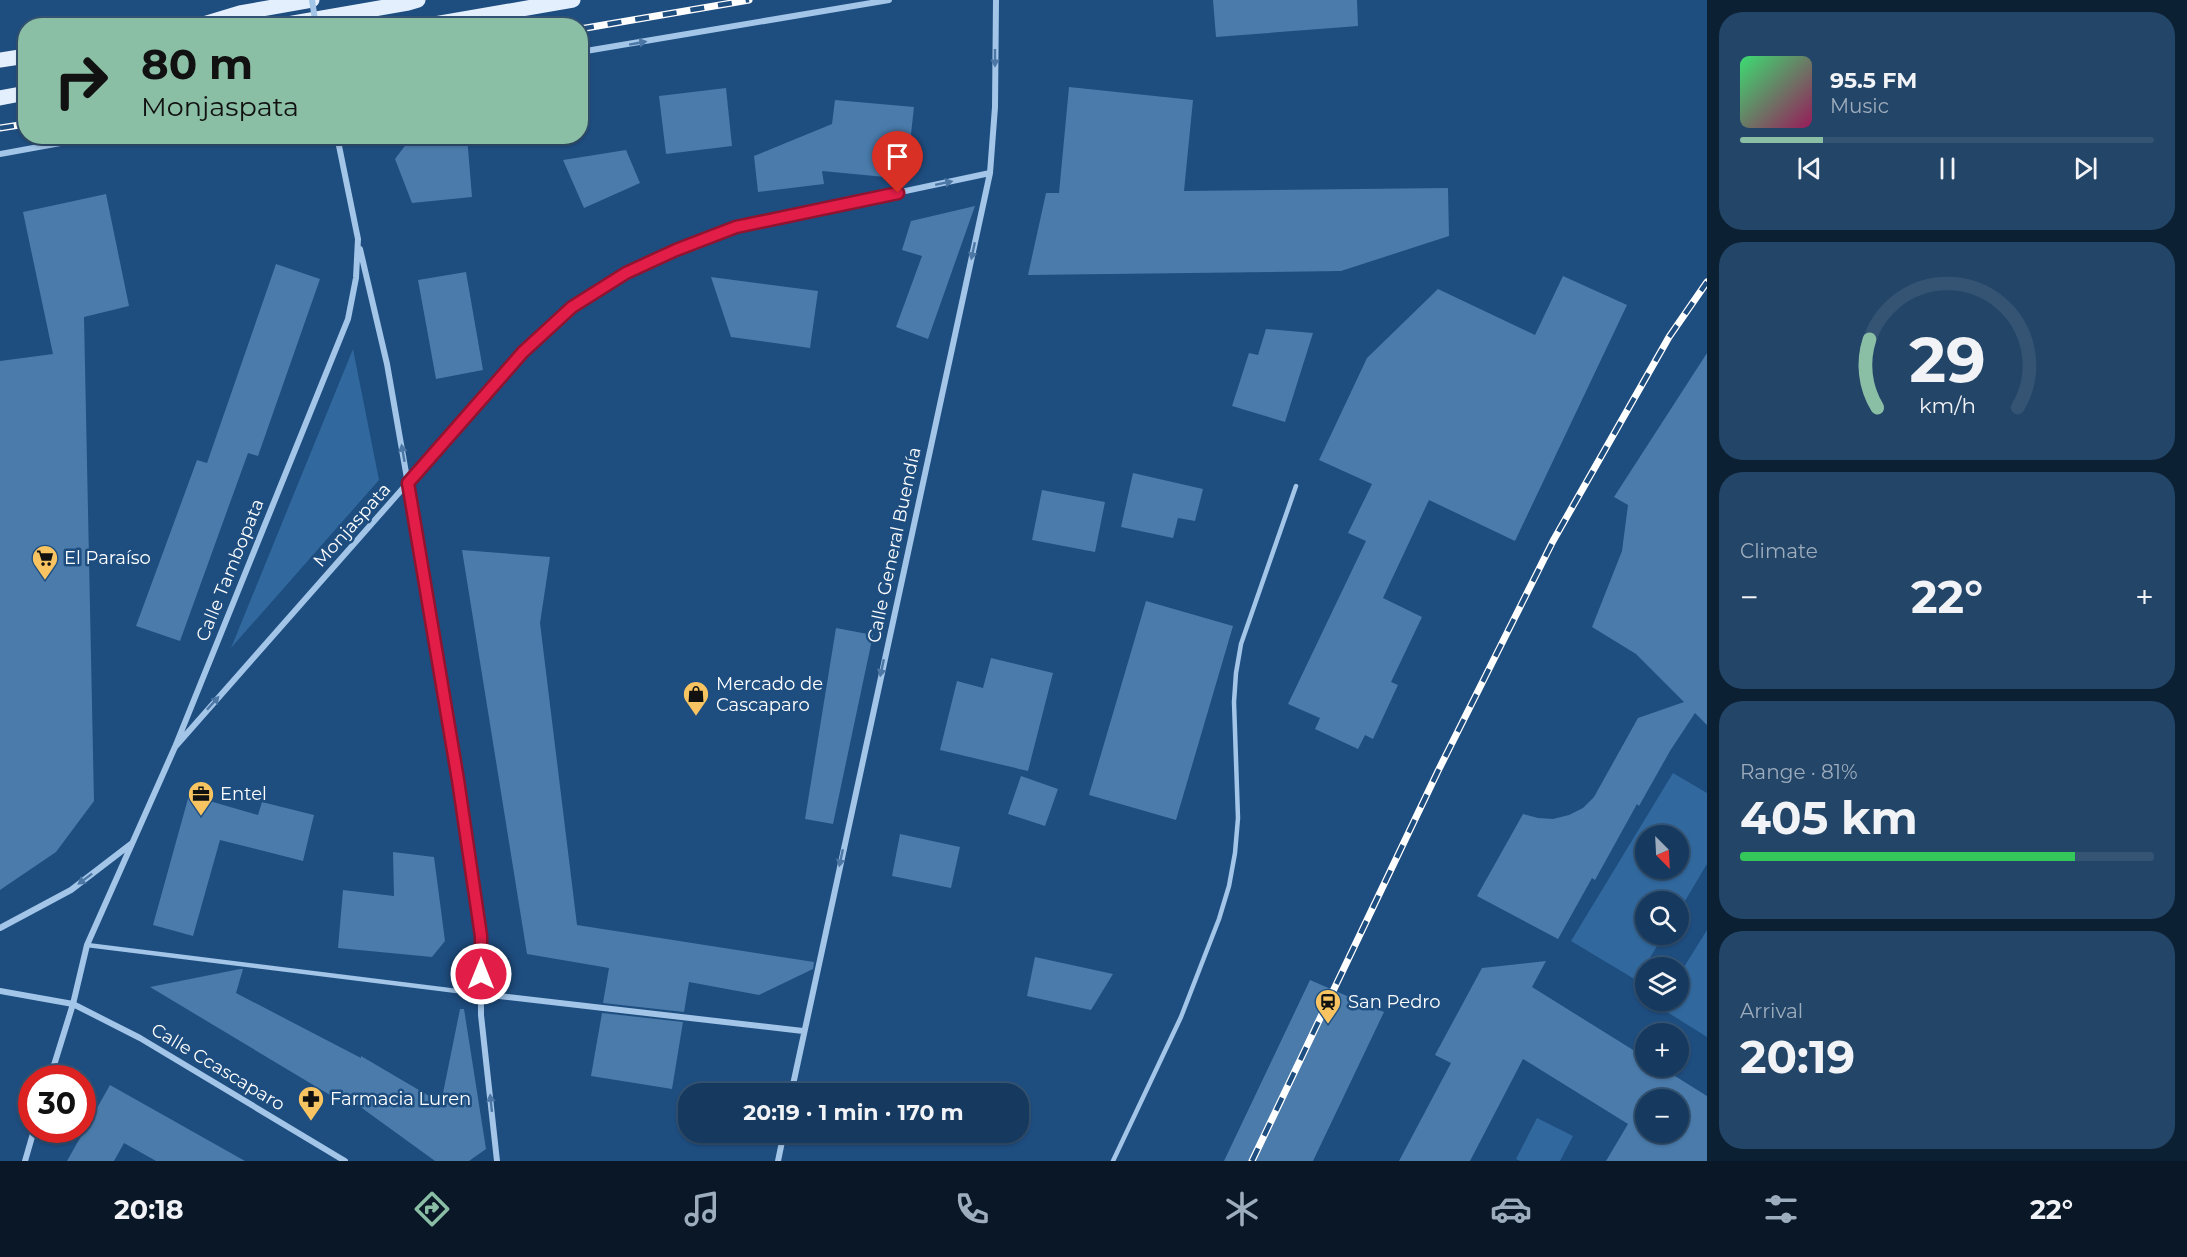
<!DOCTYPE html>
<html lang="en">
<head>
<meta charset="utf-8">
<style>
	:root { --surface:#163a5f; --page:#234568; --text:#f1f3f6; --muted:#9eadbd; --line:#355474; --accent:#8abfa5 }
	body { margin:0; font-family:Montserrat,sans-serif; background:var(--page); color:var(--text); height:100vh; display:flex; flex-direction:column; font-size:22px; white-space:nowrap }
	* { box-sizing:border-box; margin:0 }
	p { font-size:20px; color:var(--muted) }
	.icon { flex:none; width:33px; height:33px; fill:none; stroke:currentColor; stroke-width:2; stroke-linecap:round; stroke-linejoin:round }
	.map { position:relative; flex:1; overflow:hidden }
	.panel { display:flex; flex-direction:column; gap:12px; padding:12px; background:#0c2034; width:480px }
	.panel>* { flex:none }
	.banner { position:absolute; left:18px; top:18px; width:570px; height:126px; border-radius:24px; box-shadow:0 2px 4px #0004,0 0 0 2px var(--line); background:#8abfa5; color:#111; overflow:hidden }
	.needle { width:39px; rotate:156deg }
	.fabs { position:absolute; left:1635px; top:825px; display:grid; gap:12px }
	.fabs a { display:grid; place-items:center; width:54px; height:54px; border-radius:50%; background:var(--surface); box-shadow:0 2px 4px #0004,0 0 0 2px var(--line); font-size:30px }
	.speed { position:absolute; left:18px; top:1065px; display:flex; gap:12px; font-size:30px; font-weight:700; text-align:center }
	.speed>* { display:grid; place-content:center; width:78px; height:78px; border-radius:50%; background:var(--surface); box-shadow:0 2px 4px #0004,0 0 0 2px var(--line); line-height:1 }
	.speed .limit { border:9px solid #d22; background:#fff; color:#111 }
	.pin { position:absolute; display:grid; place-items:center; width:51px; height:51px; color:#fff; margin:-62px -26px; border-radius:50% 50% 50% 0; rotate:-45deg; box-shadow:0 0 6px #0007 }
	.pin .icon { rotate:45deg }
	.me { position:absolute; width:66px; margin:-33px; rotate:0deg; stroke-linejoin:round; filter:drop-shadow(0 0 4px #0008) }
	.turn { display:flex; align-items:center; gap:21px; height:126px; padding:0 24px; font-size:27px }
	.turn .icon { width:78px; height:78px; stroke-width:2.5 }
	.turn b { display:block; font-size:42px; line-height:51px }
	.big { font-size:45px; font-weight:700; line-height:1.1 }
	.panel .widget { flex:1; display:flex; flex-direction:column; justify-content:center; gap:9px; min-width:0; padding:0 21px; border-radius:24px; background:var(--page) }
	.panel .dial { align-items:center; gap:0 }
	.dial svg { height:156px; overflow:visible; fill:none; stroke:var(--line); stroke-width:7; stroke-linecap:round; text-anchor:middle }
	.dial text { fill:var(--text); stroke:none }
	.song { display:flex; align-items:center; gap:18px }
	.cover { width:72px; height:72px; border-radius:9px; background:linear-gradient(135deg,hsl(140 70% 55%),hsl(330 70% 35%)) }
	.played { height:6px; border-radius:3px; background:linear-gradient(90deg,var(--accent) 20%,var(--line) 20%) }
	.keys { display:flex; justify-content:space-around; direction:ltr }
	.heat { display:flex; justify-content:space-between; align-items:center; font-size:33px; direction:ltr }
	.charge { height:9px; border-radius:4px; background:linear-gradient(90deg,#34c759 81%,var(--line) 0) }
	.trip { position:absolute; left:678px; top:1083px; width:351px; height:60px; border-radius:24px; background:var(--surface); box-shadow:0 2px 4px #0004,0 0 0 2px var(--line); font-weight:700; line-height:60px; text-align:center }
	.tab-bar { display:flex; height:96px; justify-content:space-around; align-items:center; background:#091726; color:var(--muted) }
	.tab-bar .icon { width:42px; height:42px }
	.tab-bar .active { color:var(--accent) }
	.tab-bar b { font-size:27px; color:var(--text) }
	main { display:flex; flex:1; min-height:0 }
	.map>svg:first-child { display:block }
	.green { fill:#31689d; fill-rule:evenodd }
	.building { fill:#4a7bab; fill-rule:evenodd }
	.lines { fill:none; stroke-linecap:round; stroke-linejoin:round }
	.service { stroke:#a2c5e8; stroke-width:4.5 }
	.minor { stroke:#a2c5e8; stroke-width:6 }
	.primary { stroke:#e4effe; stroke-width:15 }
	.rail-casing { stroke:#fff; stroke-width:7 }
	.rail { stroke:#1e4d7f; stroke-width:4.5; stroke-dasharray:14; stroke-linecap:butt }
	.minor-bridge { stroke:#a2c5e8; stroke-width:6 }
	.oneway { fill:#4c77a4 }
	.route-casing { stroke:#92132f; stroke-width:15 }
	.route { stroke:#e11d48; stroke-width:10 }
	.labels { text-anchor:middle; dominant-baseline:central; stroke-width:5; stroke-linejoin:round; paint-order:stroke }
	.street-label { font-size:18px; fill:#fff; stroke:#1e4d7f }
	.poi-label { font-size:18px; fill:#fff; stroke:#1e4d7f; text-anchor:start }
</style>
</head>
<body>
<main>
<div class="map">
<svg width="1707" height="1161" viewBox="0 0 1707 1161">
	<rect width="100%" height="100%" fill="#1e4d7f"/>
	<path class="green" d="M353 349 379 480 231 648Z
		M1673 773 1707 793V864L1679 911 1678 902H1646V934L1664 935 1636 980 1571 941ZM1646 836H1678V868H1646Z
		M1707 930V1037L1659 1007 1663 1001 1678 1000 1679 975Z
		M1537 1118 1573 1136 1560 1161H1520L1516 1159Z"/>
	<path class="building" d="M1213 0H1357L1358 26 1216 37Z
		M1069 87 1193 100 1184 191 1448 188 1449 236 1341 271 1028 275 1046 193H1059Z
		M726 88 732 146 666 154 659 96Z
		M835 100 914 107 906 179 822 171 824 184 758 192 754 156 832 124Z
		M431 136H467L472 197 412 203 395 159 410 139Z
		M626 150 640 183 584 208 563 160Z
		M106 194 129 306 84 317 94 801 56 852 0 890V361L53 354 23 212Z
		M975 206 928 339 896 327 922 256 902 250 911 221Z
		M276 264 320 279 258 456 248 453 180 641 136 626 197 460 207 463Z
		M466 272 483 370 436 379 418 280Z
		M1563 276 1627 305 1515 541 1429 500 1383 598 1422 617 1391 682 1398 685 1373 739 1365 735 1358 749 1315 729 1320 718 1288 704 1366 541 1348 533 1372 484 1319 460 1367 358 1438 289 1535 335Z
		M711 277 818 291 810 348 731 337Z
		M1266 329 1313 333 1285 422 1232 406 1249 353 1258 355Z
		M1707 353V725L1695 713 1670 751 1639 806 1637 804 1595 880 1592 878 1558 939 1477 896 1523 814 1538 818 1553 819 1569 815 1583 808 1594 797 1638 718 1684 702 1636 654 1592 627 1622 551 1628 505 1614 497Z
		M1133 473 1203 489 1195 521 1178 518 1173 538 1121 527Z
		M1042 490 1105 502 1095 552 1032 540Z
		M462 550 550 557 540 623 577 925 814 962 813 969 759 995 689 982 684 1012 603 1003 609 968 527 954Z
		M1146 601 1233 626 1176 820 1089 795Z
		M836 628 873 635 833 824 805 819Z
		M991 658 1053 673 1028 771 940 750 957 681 983 688Z
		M1021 776 1058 789 1045 826 1008 814Z
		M189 795 258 815 262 802 314 815 303 861 220 840 193 936 153 925Z
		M900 834 960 847 951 888 892 876Z
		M393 852 434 857 445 941 432 957 338 948 343 890 394 896Z
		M1035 957 1113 974 1091 1010 1027 996Z
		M1546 961 1532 987 1646 1058V1066H1659L1707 1096V1161H1606L1628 1124 1523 1059 1470 1161H1399L1451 1063 1435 1055 1482 968ZM1646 1100H1678V1132H1646Z
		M240 969H243L236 993 361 1058V1056L441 1103 460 1009H464L486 1149 469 1161H435L337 1090 335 1098 150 987Z
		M1310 980 1384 1012 1313 1161H1224Z
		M602 1013 683 1022 672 1089 591 1076Z
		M110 1085 245 1161H156L124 1143 114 1161H67Z"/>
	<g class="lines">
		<path class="service" d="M87 945 481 994
			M1113 1161 1181 1017 1219 919 1229 886 1235 853 1238 818 1234 702 1236 673 1241 644 1296 486"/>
		<path class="minor" d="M580 52 889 0
			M0 154 99 136
			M360 249 387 364 448 713 481 936V1015L497 1161
			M175 747 523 352 572 307 626 273 676 250 736 227 990 173
			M0 928 71 890 131 844
			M0 991 73 1004 140 1038 345 1161
			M481 994 803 1031
			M50 1078 73 1004 87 945 175 747 348 319 356 278 358 239 337 136
			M791 1094 990 173 995 107 996 0
			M25 1161 34 1130
			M778 1161 784 1132"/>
		<path class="primary" d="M197 26 240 13 312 0
			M276 26 408 3 418 0
			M423 26 573 0
			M0 60 26 56
			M0 98 26 93"/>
		<g class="rail-casing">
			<path id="rail" d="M580 29 749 0
				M0 128 26 124
				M1252 1161 1438 771 1553 541 1669 337 1707 282"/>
		</g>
		<use href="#rail" class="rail"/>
		<path class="minor-bridge" d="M312 0 316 26"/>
	</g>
	<defs><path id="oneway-solid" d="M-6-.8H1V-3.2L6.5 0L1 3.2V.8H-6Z" transform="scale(1.5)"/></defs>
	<g class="oneway">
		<use href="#oneway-solid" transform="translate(638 43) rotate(-10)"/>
		<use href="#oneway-solid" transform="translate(995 58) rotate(90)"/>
		<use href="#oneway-solid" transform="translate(944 183) rotate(-12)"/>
		<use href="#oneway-solid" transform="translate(973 251) rotate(102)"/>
		<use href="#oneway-solid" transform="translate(403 453) rotate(-100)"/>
		<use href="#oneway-solid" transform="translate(882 668) rotate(102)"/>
		<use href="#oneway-solid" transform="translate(213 703) rotate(-48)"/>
		<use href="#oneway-solid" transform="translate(841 858) rotate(102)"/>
		<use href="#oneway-solid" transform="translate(85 879) rotate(143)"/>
		<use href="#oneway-solid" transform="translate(491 1103) rotate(-96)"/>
	</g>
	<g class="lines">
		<g class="route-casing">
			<path id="route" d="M481 974V936L458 780 408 483 523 352 572 307 626 273 676 250 736 227 898 193"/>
		</g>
		<use href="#route" class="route"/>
	</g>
	<defs>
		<g id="supermarket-pin" transform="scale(1.35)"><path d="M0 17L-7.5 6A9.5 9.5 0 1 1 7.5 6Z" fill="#f7c461" stroke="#1e4d7f"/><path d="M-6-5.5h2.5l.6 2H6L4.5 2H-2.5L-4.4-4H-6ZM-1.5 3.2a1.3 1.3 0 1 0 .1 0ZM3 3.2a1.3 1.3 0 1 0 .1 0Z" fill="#111"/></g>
		<g id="shop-pin" transform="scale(1.35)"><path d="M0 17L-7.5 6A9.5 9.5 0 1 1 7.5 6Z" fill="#f7c461" stroke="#1e4d7f"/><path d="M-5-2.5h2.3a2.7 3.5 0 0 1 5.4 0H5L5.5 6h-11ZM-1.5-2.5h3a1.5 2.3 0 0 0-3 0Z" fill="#111"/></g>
		<g id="office-pin" transform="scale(1.35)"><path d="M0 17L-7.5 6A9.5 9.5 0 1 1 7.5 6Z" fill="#f7c461" stroke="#1e4d7f"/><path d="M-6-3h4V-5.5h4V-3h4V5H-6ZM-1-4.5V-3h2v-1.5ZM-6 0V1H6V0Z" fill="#111"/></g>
		<g id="station-pin" transform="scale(1.35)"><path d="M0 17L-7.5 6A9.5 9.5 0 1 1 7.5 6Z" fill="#f7c461" stroke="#1e4d7f"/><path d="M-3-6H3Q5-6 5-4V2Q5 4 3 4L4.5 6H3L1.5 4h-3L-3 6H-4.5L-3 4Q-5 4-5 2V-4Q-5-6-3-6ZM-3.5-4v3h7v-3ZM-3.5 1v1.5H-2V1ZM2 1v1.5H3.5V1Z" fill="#111"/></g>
		<g id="pharmacy-pin" transform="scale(1.35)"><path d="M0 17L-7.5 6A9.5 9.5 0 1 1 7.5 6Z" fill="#f7c461" stroke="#1e4d7f"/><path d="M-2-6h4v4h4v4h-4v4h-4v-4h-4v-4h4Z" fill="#111"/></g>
	</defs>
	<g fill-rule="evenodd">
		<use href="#supermarket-pin" x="45" y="558"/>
		<use href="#shop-pin" x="696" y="694"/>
		<use href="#office-pin" x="201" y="794"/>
		<use href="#station-pin" x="1328" y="1002"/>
		<use href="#pharmacy-pin" x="311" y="1099"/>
	</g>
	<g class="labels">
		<g class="street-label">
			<text transform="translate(352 525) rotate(-48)">Monjaspata</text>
			<text transform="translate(894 545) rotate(-78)">Calle General Buendía</text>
			<text transform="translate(230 570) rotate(-68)">Calle Tambopata</text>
			<text transform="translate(218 1067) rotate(31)">Calle Ccascaparo</text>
		</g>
		<g class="poi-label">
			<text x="64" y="558">El Paraíso</text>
			<text x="716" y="684">Mercado de<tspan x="716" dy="21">Cascaparo</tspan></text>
			<text x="220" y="794">Entel</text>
			<text x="1348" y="1002">San Pedro</text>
			<text x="330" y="1099">Farmacia Luren</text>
		</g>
	</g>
</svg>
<div class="fabs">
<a><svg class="needle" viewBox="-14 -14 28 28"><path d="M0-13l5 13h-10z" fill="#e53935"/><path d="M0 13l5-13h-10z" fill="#9eadbd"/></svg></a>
<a><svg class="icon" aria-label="search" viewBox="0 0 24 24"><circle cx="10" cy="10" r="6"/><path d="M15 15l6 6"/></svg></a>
<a><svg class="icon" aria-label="layers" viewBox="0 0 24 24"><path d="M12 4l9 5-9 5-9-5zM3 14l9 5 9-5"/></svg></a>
<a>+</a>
<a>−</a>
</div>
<div class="speed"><div class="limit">30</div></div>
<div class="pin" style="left:898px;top:193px;background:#d93025"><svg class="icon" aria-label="arrive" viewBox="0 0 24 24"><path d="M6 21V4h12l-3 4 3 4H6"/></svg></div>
<svg class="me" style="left:481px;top:974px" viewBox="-20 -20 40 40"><circle r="17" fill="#e11d48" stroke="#fff" stroke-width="3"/><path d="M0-11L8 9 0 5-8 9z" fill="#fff"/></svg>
<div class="trip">20:19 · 1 min · 170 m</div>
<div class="banner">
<div class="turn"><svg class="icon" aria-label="right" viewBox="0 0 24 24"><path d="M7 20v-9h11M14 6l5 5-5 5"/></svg><div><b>80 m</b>Monjaspata</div></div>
</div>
</div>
<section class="panel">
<div class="widget">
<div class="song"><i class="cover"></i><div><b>95.5 FM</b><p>Music</p></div></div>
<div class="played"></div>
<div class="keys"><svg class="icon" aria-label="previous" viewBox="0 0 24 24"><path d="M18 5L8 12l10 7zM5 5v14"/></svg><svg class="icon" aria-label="pause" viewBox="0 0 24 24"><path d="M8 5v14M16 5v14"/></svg><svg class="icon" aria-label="next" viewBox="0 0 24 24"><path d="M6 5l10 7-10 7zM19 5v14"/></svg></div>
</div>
<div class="widget dial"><svg viewBox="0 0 100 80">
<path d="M14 69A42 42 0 1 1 86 69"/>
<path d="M14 69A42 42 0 0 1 10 34" stroke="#8abfa5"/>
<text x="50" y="56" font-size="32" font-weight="700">29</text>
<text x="50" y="72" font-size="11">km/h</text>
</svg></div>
<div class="widget"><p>Climate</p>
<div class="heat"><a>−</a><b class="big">22°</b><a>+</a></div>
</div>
<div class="widget"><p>Range · 81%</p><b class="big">405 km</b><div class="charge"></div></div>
<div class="widget"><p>Arrival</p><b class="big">20:19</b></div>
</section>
</main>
<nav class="tab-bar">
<b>20:18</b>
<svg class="icon active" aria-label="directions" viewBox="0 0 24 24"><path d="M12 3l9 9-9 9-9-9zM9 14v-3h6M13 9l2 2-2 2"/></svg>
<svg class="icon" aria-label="music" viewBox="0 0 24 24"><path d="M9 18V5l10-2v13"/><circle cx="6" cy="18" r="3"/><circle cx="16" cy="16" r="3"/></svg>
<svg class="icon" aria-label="phone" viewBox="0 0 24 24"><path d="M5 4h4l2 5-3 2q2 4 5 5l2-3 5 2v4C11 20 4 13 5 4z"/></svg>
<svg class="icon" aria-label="climate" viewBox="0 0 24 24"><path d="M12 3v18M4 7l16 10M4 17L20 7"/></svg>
<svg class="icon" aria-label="car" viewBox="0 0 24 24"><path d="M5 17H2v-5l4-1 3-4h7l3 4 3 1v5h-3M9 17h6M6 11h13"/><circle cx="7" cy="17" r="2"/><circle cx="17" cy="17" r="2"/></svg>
<svg class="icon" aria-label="filters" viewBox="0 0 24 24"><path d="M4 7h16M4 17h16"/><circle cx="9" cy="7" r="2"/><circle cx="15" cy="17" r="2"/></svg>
<b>22°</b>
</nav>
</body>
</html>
